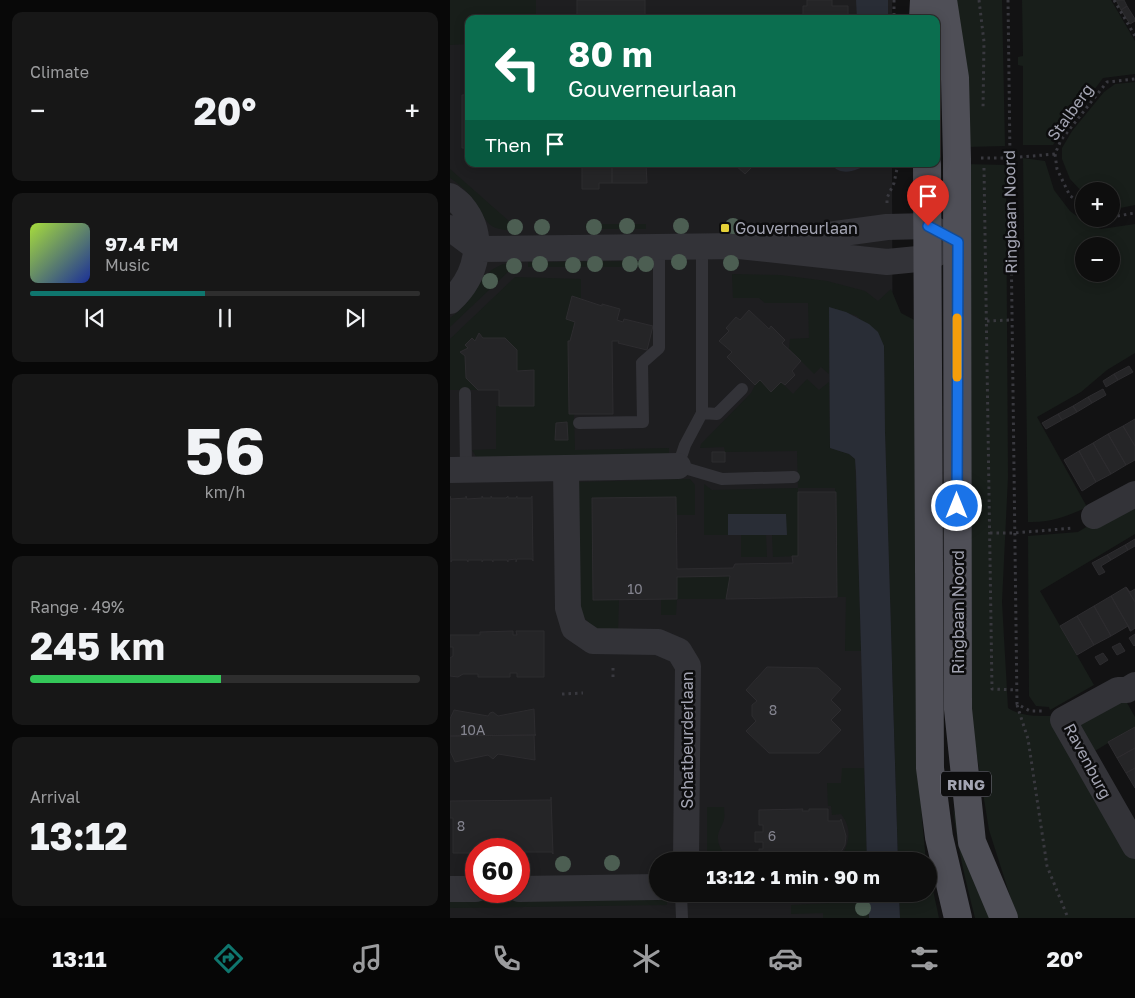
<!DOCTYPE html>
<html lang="en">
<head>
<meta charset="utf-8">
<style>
	:root { --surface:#0e0e0e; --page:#171717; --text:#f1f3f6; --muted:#9b9c9e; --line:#2e2e2e; --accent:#0f766e }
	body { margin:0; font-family:"Golos Text",sans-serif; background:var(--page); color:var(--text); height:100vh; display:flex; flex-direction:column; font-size:19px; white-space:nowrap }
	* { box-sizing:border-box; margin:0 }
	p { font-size:16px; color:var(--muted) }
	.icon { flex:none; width:28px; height:28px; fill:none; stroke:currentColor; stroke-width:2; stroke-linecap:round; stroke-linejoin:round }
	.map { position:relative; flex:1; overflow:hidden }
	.details { display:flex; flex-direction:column; gap:12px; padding:12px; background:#080808; width:450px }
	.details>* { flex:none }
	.banner { position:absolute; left:15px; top:15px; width:475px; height:152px; border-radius:10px; box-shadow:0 2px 12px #0003,0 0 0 1px var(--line); background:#0b6e4f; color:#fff; overflow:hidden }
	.tools { position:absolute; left:625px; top:182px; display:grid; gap:10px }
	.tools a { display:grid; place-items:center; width:45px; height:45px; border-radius:50%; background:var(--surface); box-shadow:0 2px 12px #0003,0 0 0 1px var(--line); font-size:25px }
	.speed { position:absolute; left:15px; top:838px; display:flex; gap:10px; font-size:25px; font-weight:700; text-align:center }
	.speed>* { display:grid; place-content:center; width:65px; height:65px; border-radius:50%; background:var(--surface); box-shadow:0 2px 12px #0003,0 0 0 1px var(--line); line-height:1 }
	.speed .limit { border:8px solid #d22; background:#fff; color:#111 }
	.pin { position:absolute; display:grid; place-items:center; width:42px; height:42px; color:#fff; margin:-51px -21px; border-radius:50% 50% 50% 0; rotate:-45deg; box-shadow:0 0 5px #0007 }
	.pin .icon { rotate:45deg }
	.me { position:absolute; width:55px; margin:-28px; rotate:0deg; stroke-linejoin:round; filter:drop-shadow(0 0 4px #0008) }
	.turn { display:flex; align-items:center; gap:18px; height:105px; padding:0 20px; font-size:22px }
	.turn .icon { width:65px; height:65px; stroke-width:2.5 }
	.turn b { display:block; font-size:35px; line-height:42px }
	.then { display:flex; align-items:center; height:48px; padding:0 20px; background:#0003; gap:10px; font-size:19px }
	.big { font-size:38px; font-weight:700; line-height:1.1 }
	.details .tile { flex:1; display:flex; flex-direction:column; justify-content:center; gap:8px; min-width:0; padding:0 18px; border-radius:10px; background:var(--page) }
	.details .dial { align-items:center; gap:0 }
	.dial b { font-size:65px; line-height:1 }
	.song { display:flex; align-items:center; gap:15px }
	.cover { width:60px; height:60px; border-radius:8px; background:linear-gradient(135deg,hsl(80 70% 55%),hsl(230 70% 35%)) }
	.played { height:5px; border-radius:2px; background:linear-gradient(90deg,var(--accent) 45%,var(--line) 45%) }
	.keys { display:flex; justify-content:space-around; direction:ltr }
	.heat { display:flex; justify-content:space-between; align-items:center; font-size:28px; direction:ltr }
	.charge { height:8px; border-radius:4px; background:linear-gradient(90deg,#34c759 49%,var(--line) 0) }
	.trip { position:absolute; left:199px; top:852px; width:288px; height:50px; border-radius:25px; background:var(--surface); box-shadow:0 2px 12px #0003,0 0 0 1px var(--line); font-weight:700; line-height:50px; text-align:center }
	.dock { display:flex; height:80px; justify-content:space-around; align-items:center; background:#060606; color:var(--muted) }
	.dock .icon { width:35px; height:35px }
	.dock .current { color:var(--accent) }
	.dock b { font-size:22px; color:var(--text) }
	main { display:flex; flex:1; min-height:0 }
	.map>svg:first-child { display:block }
	.built { fill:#1e1e20; fill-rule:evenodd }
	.green { fill:#181e1a; fill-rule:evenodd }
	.water { fill:#292d36 }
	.building { fill:#252527; stroke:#2d2c2f }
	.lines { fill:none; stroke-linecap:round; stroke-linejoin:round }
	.path { stroke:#39393f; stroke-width:3; stroke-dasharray:2.5 4; stroke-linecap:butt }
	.lane { stroke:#333338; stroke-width:12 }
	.street { stroke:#333338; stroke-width:26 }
	.primary { stroke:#4f4f57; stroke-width:28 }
	.tree { fill:#4c5e52 }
	.route-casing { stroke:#114b97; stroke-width:12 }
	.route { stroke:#1a73e8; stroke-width:9 }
	.slow { stroke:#f59e0b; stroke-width:9 }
	.poi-dot { fill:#e5d238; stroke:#0d0d0e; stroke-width:2 }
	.labels { text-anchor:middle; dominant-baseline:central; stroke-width:5; stroke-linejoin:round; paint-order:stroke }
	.number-label { font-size:14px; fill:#84848f }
	.shield { fill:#0d0d0e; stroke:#777782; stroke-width:1 }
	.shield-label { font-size:15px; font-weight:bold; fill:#a4a5b3 }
	.street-label { font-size:16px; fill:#a4a5b3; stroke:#0d0d0e }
	.poi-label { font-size:16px; fill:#a4a5b3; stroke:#0d0d0e; text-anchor:start }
</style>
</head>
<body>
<main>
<section class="details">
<div class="tile"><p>Climate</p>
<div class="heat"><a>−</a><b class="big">20°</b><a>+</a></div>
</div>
<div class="tile">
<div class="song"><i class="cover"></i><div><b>97.4 FM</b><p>Music</p></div></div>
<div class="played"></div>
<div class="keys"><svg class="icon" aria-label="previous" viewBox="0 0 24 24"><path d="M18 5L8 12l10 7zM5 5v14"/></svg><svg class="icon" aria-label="pause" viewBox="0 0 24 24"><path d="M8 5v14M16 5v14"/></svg><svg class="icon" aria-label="next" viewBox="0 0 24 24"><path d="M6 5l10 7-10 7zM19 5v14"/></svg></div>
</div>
<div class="tile dial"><b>56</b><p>km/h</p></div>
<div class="tile"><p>Range · 49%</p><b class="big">245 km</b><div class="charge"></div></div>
<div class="tile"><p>Arrival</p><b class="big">13:12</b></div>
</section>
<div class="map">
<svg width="685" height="918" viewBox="0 0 685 918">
	<rect width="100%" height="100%" fill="#121213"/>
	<path class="built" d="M21 0H442V19H19V164H442L443 467 440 861H208V894H440V918H0V3ZM26 849H69V891H26Z"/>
	<path class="green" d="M0 0H86V19H19V44L0 45Z
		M503 0H552L555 146 516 147Z
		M572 0H661L685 41V74L653 78 603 145H573V66L568 65V57L573 56Z
		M685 82V205L670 208 661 206V191H634V194L620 179 612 159V148L622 131 654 92 665 84Z
		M573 158 595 161 604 190 620 211 632 220 651 229 685 224V353L657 370 631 392 587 417 637 507C618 516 600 523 578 522ZM634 246H661V274H634Z
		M514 164 556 165 558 477 552 602 558 708C572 717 587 716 603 716L685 858V918H567L539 830 523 731 518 658Z
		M0 169 61 223 68 224 69 230C33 232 38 219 21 197 15 189 8 183 0 178Z
		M135 224H196V229H136Z
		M202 261V267H78V262Z
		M53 264H67V268H62L0 327V318C8 312 15 306 20 298 33 282 32 273 53 264Z
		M282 274 330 275 377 281 415 291 428 301 441 289 451 313 472 324 469 753 472 819 476 861H448L435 432 434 346 407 316 379 307V374L371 367 364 374 339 349 340 339 359 338 358 303H315L309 298H283Z
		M65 277 131 279V299L122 297 116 319 125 322 120 341H118L119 414H124L125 450 219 448V456L27 458 22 450 46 449V406H84V371H67V350L55 338H33L29 333 25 341 22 338 15 345 18 348 10 352 15 356 16 378 28 390H0V339Z
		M357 379 369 390 379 382 380 448 399 454 405 459 411 651H395L396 597H387L385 488H348V556L323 557 322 535H337L278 514V535H254V484L262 490 348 488 347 451 275 452 274 447 250 448 251 444 301 393 305 385 310 380 321 391 331 382 343 394Z
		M240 479 245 485V515H226L225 497 142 498 143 599H169L168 632C149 633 138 626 129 609L127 482Z
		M685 506V534L590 591 644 685 600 710 599 707 586 706 579 696 578 536 628 532 646 521Z
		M291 535H316L317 557H291Z
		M280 576 276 599H227L226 615H211V599L227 577Z
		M672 694 685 717V727L638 755 627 720Z
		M392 768H414L417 861H382V855L392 856C400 841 402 828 391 814L382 815 381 806H378L377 783H391Z
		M257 807H274C274 810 275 816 274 819 273 826 267 831 268 839 268 848 275 852 276 861H257Z
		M503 809 543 918H525C516 882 507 846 503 809Z
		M478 867 489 918H450L449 894H478Z
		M379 894H418L419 918H373V913L341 914V905L379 903Z
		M217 900V905L0 908V901Z"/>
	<path class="water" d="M406 0H438V19H407Z
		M381 164H418C406 171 391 177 381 164Z
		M379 307 396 312 419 324 428 332 434 346 435 432 448 861H417L406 472 405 459 399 454 380 448Z
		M278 514H336L337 535H278Z
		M418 894H449L450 918H419Z"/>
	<path class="building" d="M127 0H195V19H127Z
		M357 0H382V6H398V19H353V6H357Z
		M666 0H674L677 6 671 10Z
		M677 6 685 19V21L680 24 671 10Z
		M12 95H19V148H12Z
		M132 164H162V183H149V189H132Z
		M162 164H196L197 183H162Z
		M284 164H305L295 174Z
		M122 296 152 306V304L170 309 167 320 173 322 174 319 203 326 197 350 168 343 169 341H162L163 414H119L118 341H120L125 322 116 319Z
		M299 310 319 329 321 326 335 340 332 343 351 361 342 371 345 375 335 385 331 382 321 392 310 380 305 385 277 357 282 352 269 341 279 331 276 328 286 317 290 320Z
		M29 333 33 338H55L67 350V371L84 370V406H49V390H28L16 378 15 356 10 352 18 348 15 345 22 338 25 341Z
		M679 366 683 372 668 380 664 374Z
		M664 374 668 380 656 387 653 381Z
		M653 389 656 395 642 403 638 397Z
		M638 397 642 403 627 412 623 406Z
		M623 406 627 412 612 420 608 414Z
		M608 414 612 420 596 429 592 423Z
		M685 419V446L673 426Z
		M117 422 118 440H105L106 423Z
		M673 426 685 446V460L676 465 658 434Z
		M658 434 676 465 661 474 643 443Z
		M643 443 661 474 646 482 629 451Z
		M629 451 646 482 632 491 614 460Z
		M262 452H275V462H262Z
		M348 492H386L387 597 276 599 280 576 227 577V599L143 600 142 498 226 497 227 569 283 568 285 564 343 563 342 556H348Z
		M0 496 1 499 16 498V496L17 499 32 498V496L33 498H41V496L42 498H56L58 496V498H66L67 496V498H81L82 496 83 561 82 559H67L66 562V559L58 560V562L57 560H43V562L42 560H33L32 562V560H18V562L17 560H2L1 562Z
		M685 539V546L678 550 675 545Z
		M675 545 678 550 661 560 657 555Z
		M657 555 661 560 651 566 655 572 649 575 642 563Z
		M676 587 685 602V628L681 631 661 596Z
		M676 587 680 592 685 589V602Z
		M661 596 681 631H680L678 626 661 636 644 606Z
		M644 606 661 636 644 645 627 616Z
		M627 616 644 645 627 655 610 626Z
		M63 631V635H67L66 631H94V677H67V673H60V677H28V674H13L8 677 0 676V658L3 656V647H0V635H30V632Z
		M685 634V645L684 646 679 638Z
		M670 643 675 651 667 655 662 647Z
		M653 653 658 660 650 665 645 657Z
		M317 667 368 668 391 689 381 700 391 710 381 720 391 730 369 753H319L296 731 306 721 302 716V705L307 701 296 690Z
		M84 709 85 734 86 735 0 736V719L4 710 38 716 40 713 43 712 48 716Z
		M685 727V748L667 758 658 742Z
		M84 735 85 760 48 754 43 759 38 755 5 762 0 751V736L86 735Z
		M685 748V768L676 773 667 758Z
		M685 768V788L676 773Z
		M101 797 103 854 102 852H69V849H26V853H3V818H0V801L101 800Z
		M353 809 352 811H359V809H378V821H390L391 819 396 836 395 845 391 852 378 851V861H310L309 849H313V842H305V832H313V825H309V810Z"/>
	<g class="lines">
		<path class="path" d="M444 0V19
			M529 0 534 42 533 109
			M558 0 567 704 580 711H593
			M664 0 685 36
			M531 158H559L605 154
			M534 168 542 689 567 690
			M437 203V198L444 183 448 164
			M634 204 620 196 607 169 605 154 611 140 657 82 685 79
			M661 217 685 213
			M537 321 561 320
			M540 533H564L624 528
			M163 677V664
			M112 694 133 693
			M567 705 578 739 597 866 618 918"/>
		<path class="lane" d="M252 247V413L235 445 228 466 272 479 344 477
			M15 393 16 469
			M252 413 267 414 292 389
			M129 423 193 422 192 363 209 348V248
			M231 894 232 918"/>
		<path class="street" d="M0 196C4 199 9 202 12 206 37 236 27 277 0 301
			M0 228 28 249
			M334 241 437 227 478 226 497 236
			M28 249 289 246 437 262 478 258 508 242
			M116 469 118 608 124 628 143 641 208 642 229 651 238 666 236 861
			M0 470 228 466
			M644 516 685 494
			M685 685 677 690H668L613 720 685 846
			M0 889H26
			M69 889 208 887"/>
		<path class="primary" d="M493 0 505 78 507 159 508 709 522 842 554 918
			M473 19 474 0
			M477 164 480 768 489 837 508 918"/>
	</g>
	<g class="tree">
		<circle cx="177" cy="226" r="8"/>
		<circle cx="231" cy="226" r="8"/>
		<circle cx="283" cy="226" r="8"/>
		<circle cx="65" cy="227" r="8"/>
		<circle cx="92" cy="227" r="8"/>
		<circle cx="144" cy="227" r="8"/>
		<circle cx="229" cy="262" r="8"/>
		<circle cx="281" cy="263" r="8"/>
		<circle cx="90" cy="264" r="8"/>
		<circle cx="145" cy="264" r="8"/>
		<circle cx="180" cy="264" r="8"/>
		<circle cx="196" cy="264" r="8"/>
		<circle cx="123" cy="265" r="8"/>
		<circle cx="64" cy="266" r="8"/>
		<circle cx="40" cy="281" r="8"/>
		<circle cx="162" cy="863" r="8"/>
		<circle cx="113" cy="864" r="8"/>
		<circle cx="413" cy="908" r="8"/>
	</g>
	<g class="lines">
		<g class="route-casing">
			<path id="route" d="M478 226 508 242 507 506"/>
		</g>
		<use href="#route" class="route"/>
		<path class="slow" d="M507 318V377"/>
	</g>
	<rect class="poi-dot" x="270" y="223" width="10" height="10" rx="2.5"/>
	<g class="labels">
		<g class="number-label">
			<text x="185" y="588">10</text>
			<text x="323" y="709">8</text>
			<text x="23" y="729">10A</text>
			<text x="11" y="825">8</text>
			<text x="322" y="835">6</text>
		</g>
		<rect class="shield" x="491" y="771.5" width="50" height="25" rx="4"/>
		<g class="shield-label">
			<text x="516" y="784">RING</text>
		</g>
		<g class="street-label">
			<text transform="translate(620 112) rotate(-54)">Stalberg</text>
			<text transform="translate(560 212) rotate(-91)">Ringbaan Noord</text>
			<text transform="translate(508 612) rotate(-90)">Ringbaan Noord</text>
			<text transform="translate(237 740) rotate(-90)">Schatbeurderlaan</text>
			<text transform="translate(638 761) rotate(62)">Ravenburg</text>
		</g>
		<g class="poi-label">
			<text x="285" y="228">Gouverneurlaan</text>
		</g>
	</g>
</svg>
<div class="tools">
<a>+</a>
<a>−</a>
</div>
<div class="speed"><div class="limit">60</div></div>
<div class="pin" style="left:478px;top:226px;background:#d93025"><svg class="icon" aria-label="arrive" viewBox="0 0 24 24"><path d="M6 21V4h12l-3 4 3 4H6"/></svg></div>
<svg class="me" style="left:507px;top:506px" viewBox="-20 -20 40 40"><circle r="17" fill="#1a73e8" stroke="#fff" stroke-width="3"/><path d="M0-11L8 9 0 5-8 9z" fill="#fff"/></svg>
<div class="trip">13:12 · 1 min · 90 m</div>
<div class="banner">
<div class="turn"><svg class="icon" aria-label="left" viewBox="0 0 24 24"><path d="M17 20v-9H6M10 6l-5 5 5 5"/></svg><div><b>80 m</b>Gouverneurlaan</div></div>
<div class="then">Then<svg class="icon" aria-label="arrive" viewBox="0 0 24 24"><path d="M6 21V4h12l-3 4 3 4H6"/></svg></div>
</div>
</div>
</main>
<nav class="dock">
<b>13:11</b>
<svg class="icon current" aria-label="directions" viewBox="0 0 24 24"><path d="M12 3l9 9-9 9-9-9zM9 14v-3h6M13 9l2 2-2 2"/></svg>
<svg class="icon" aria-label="music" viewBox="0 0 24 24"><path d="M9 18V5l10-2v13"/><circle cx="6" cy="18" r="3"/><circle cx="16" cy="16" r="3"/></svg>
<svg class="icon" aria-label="phone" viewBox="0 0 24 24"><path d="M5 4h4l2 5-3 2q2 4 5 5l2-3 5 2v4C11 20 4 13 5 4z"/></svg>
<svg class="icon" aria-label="climate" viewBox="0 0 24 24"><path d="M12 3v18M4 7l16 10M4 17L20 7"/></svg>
<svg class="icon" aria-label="car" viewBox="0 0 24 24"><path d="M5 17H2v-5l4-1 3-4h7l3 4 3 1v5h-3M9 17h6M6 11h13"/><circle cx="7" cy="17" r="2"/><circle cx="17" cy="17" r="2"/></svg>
<svg class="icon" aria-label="filters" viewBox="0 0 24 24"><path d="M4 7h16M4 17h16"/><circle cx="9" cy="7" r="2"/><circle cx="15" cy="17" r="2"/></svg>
<b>20°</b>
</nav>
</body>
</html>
